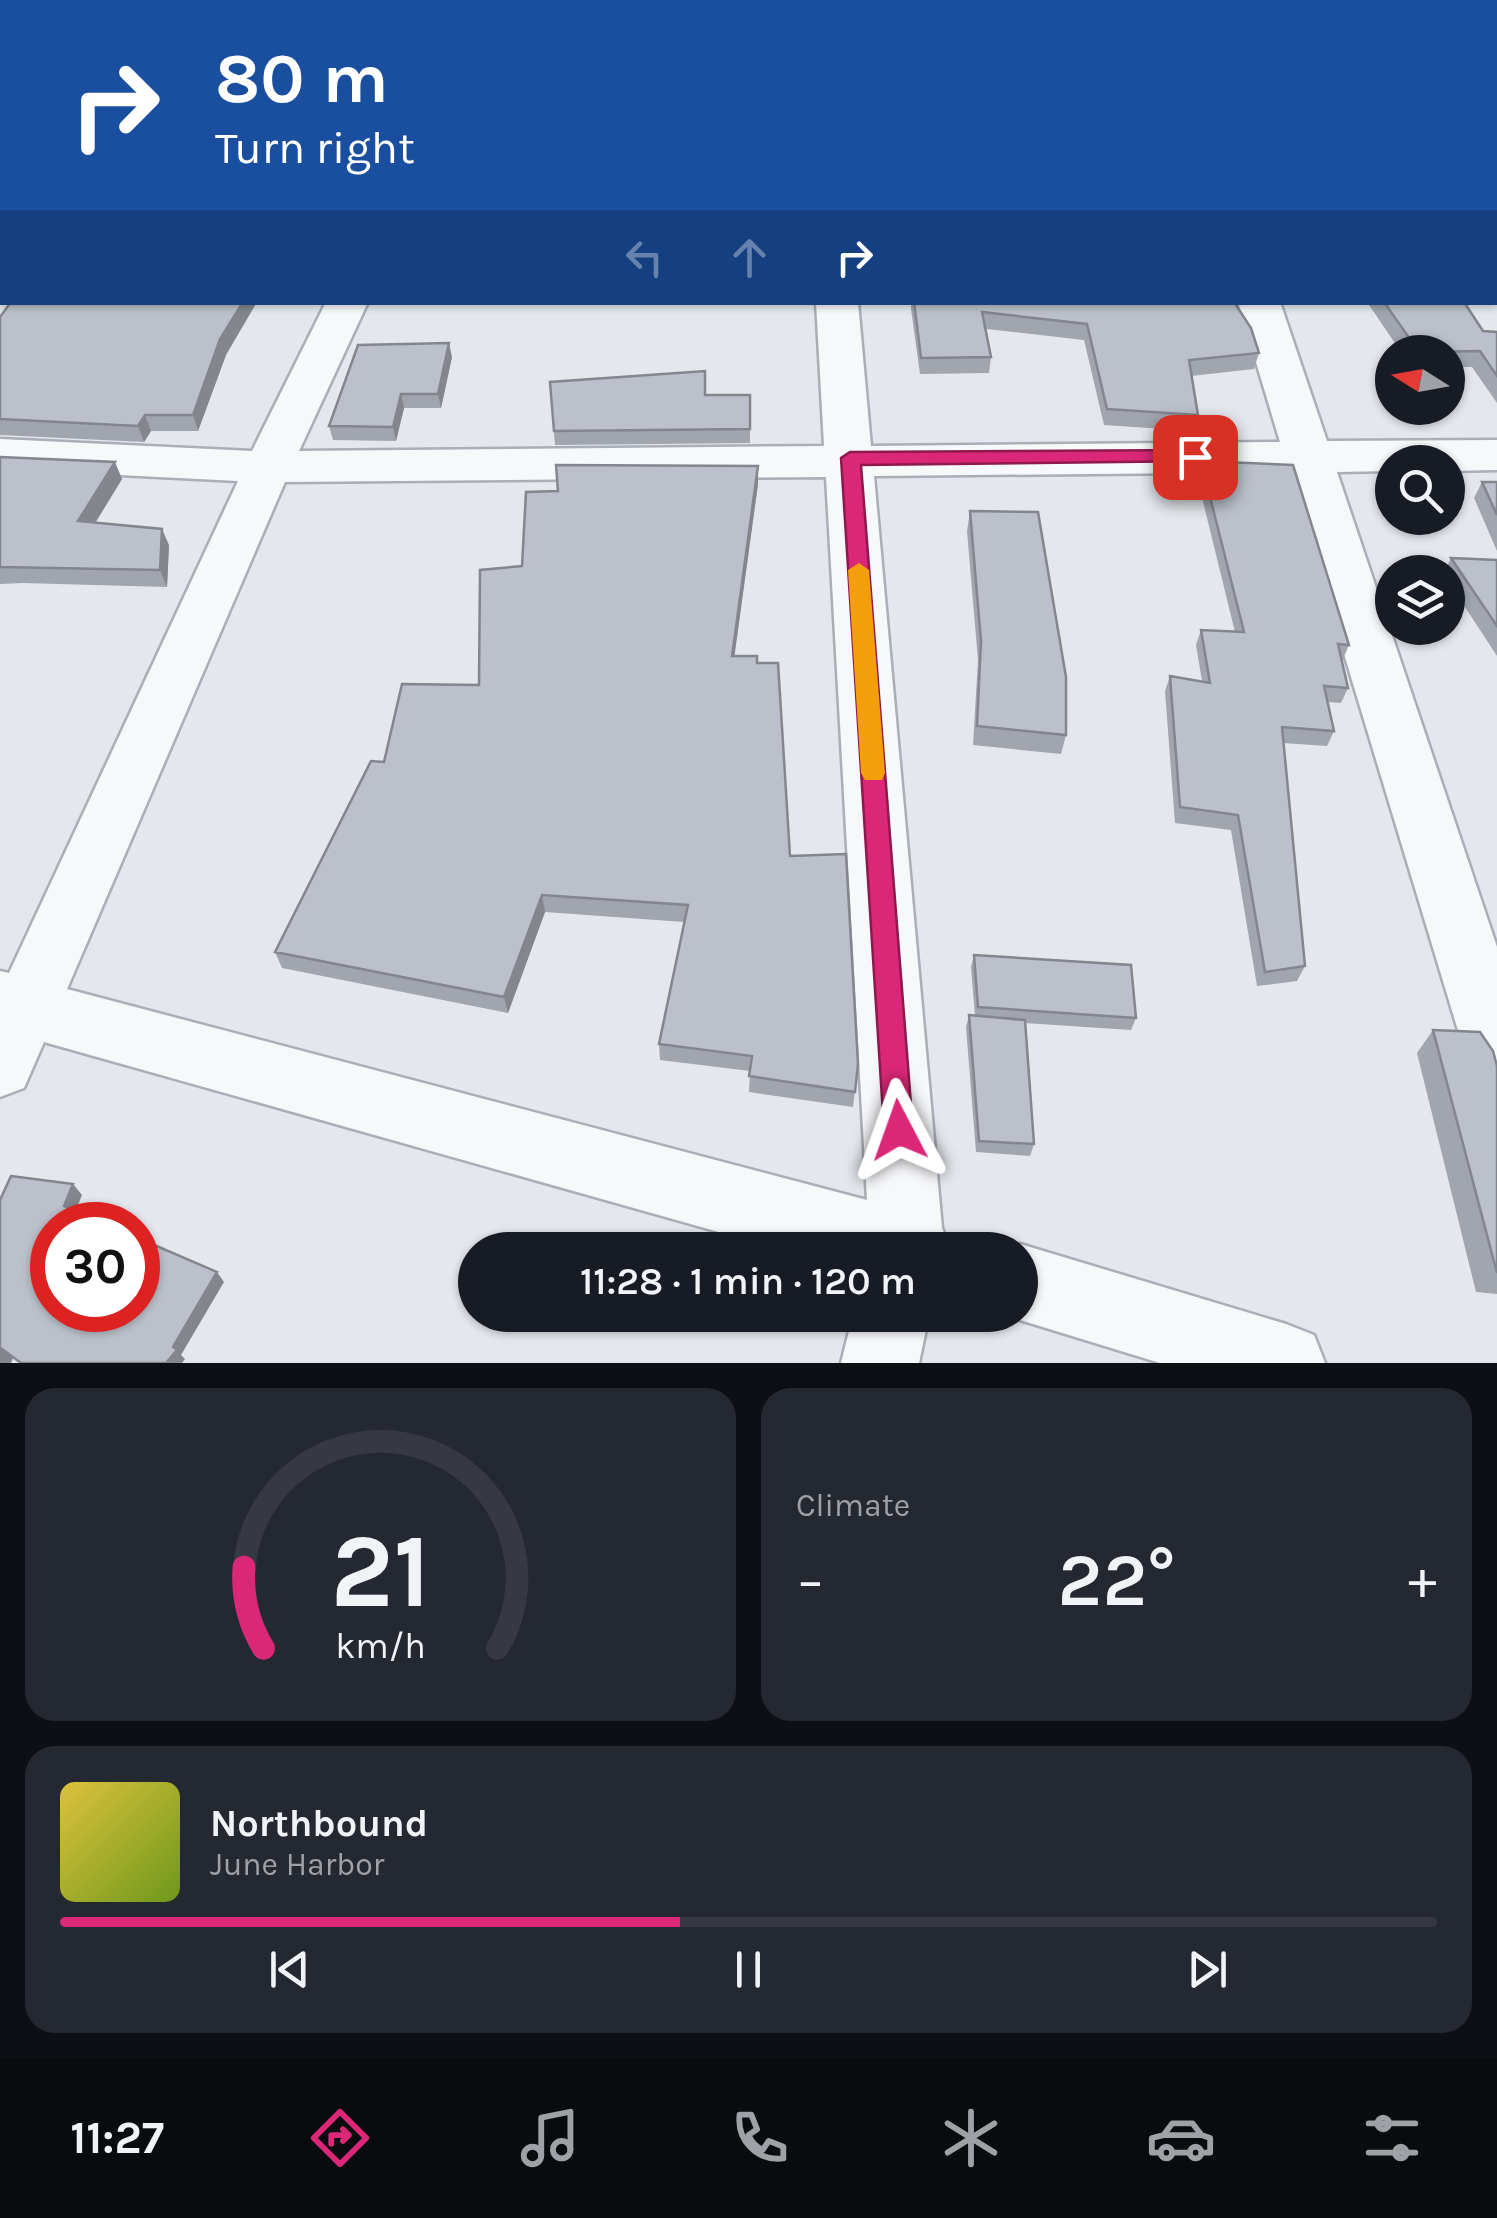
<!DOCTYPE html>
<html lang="en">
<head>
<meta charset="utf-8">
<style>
	:root { --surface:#171b24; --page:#242831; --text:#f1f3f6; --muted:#9ea1a6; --line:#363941; --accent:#db2777 }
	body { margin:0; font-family:Karla,sans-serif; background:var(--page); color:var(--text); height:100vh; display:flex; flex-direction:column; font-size:38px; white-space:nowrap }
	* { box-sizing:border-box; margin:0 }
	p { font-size:32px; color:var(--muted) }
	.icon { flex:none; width:55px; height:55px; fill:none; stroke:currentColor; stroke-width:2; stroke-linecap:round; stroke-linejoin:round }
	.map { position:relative; height:1363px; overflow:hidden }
	.side { display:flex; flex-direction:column; gap:25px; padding:25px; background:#0d0f14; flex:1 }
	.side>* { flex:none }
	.top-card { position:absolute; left:0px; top:0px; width:1498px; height:305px; box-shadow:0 2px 8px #0004; background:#1a4fa0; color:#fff; overflow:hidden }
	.needle { width:65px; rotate:281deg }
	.fabs { position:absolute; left:1375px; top:335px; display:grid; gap:20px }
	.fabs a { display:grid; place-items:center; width:90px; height:90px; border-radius:50%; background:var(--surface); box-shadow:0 2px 8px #0004; font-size:50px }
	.speed { position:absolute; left:30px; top:1202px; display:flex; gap:20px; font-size:50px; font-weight:700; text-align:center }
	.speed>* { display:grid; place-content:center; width:130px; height:130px; border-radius:50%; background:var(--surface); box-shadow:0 2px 8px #0004; line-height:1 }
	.speed .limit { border:15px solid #d22; background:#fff; color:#111 }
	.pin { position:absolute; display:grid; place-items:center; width:85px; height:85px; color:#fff; margin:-42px; border-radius:20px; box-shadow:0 5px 15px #0006 }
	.me { position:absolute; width:110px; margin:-55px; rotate:356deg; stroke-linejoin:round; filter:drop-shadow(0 0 8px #0008) }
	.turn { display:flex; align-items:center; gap:35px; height:210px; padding:0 50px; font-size:45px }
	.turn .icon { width:130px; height:130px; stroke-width:2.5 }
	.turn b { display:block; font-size:70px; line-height:85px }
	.lanes { display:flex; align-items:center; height:95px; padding:0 50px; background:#0003; justify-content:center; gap:50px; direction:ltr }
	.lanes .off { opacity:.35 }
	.big { font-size:75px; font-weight:600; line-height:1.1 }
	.side .widget { flex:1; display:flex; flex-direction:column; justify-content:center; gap:15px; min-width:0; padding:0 35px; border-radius:30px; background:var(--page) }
	.side .dial { align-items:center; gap:0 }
	.dial svg { height:260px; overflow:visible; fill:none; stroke:var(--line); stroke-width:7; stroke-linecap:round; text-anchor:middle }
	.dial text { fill:var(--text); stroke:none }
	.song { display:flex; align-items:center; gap:30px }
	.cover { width:120px; height:120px; border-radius:15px; background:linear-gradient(135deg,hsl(50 70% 55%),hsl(80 70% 35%)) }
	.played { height:10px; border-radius:5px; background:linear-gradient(90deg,var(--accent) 45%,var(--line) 45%) }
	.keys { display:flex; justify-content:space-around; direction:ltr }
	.heat { display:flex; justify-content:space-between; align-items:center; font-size:55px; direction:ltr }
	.side .tiles { flex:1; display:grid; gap:25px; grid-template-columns:1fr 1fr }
	.widget:last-child { grid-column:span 2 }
	.trip { position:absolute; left:458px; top:1232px; width:580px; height:100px; border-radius:50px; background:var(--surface); box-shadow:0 2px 8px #0004; font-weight:600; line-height:100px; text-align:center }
	.tab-bar { display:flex; height:160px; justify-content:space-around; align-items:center; background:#090b0e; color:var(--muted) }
	.tab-bar .icon { width:70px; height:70px }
	.tab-bar .on { color:var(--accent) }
	.tab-bar b { font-size:45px; color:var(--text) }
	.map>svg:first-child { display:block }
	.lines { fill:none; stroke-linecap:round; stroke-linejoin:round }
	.minor-casing { stroke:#a9aeb7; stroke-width:5 }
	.minor { fill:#f7f8fa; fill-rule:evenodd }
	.wall { fill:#a1a5ae }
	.shaded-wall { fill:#83868d }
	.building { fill:#bbc0ca; stroke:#83868d; stroke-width:2.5 }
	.route { fill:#db2777; stroke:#8e194d; stroke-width:2.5 }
	.slow { fill:#f59e0b }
</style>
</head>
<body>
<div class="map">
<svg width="1497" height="1363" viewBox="0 0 1497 1363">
	<rect width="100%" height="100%" fill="#e4e7ec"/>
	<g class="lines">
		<g class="minor-casing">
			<path id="minor" d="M1144 0H1176L1177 2H1145Z
				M326 302H368L299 451 824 446 816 302H858L871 446 1280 442 1238 302H1280L1327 441 1497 440V470L1448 471V462H1392V471L1337 472 1497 947V1078L1473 1069 1463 1047 1289 472 874 476 942 1228 951 1250H783L44 1042 24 1088 0 1097V971L9 973 238 481 0 469V439L252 451ZM826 477 867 1200 67 989 285 482Z
				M1020 1244 1286 1324 1314 1335 1325 1363H1160L1020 1320 1009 1315H1020V1250H1006Z
				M853 1315H929L919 1363H841Z"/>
		</g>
		<use href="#minor" class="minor"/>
	</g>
	<path class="wall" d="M1182 0H1392L1393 2H1187Z
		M911 302H1234L1259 353 1254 369 1191 376 1198 415 1194 431 1104 425 1084 340 986 329 991 357 989 373 920 374 911 309Z
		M1367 302H1464L1483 331 1497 332V403L1472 367H1448V352H1401Z
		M0 317 226 355 198 431H151L144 442 0 435Z
		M452 357 441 408H404L396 441 333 440 329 426Z
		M550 382 706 395H750V443L555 445Z
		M0 457 122 479 95 523 169 545 167 587 22 583 0 584Z
		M1201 461 1349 645 1342 661 1348 688 1341 703 1328 702 1334 731 1327 746 1283 743 1305 966 1297 981 1257 986 1231 830 1175 823 1165 691 1170 676 1202 681 1196 645 1201 630 1235 632 1197 477Z
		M758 466V484L734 656 757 663 790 856 858 1064 853 1107 749 1092 750 1071 660 1060 659 1044 684 922 545 912 508 1013 282 968 275 952 384 762 479 685 522 566 558 491Z
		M1482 482H1497V551L1474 498Z
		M970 511 1066 735 1061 754 973 745 978 660 967 531Z
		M1451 558 1497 560V656L1448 581V572H1444Z
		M974 955 1136 1018 1131 1030 1025 1023 1034 1144 1030 1156 976 1152 966 1027 969 1015 975 1016 971 967Z
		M1433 1030 1497 1066V1294L1476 1292 1417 1053Z"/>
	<path class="shaded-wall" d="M243 302H257L226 355 198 431 193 415 220 339Z
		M449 343 452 357 441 408 438 394Z
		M401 394 404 408 396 441 393 427Z
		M145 415 151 431 144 442 138 426Z
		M115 462 122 479 86 538 78 521Z
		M758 466V484L732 674V656Z
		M162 529 169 545 167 587 160 570Z
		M542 895 545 912 508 1013 504 997Z
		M73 1184 82 1195 73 1217 64 1206Z
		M217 1272 224 1282 181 1355 185 1359 182 1363H166L173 1347Z
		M2 1349 13 1358 11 1363H0V1354Z"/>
	<path class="building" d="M0 0H88V2H2V115H0Z
		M592 0H1145L1146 2H591Z
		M1211 0H1392L1393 2H1215Z
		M1495 28 1497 29V222H1495Z
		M11 302H243L220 339 193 415H145L138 426 0 419V317Z
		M914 302H1234L1251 328 1259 353 1189 360 1198 415 1107 409 1087 324 982 312 991 357 921 358Z
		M1384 302H1464L1483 331 1497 332V376L1480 351 1419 352Z
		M449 343 438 394H401L393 427 329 426 358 345Z
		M705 371V395H750V429L554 431 550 382Z
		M0 457 115 462 78 521 162 529 160 570 0 567Z
		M1201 461 1293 465 1349 645 1338 644 1348 688 1324 686 1334 731 1282 727 1305 966 1265 972 1238 815 1180 807 1170 676 1210 683 1201 630 1244 632Z
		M556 465 758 466 732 656H757V663H778L790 856 846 854 858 1064 855 1092 749 1076 752 1056 659 1044 688 905 542 895 504 997 275 952 371 761 384 762 402 684 479 685 480 570 522 566 526 492 558 491Z
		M1482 482H1497V515Z
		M970 511 1038 512 1066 677V735L977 726 981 641Z
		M1451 558 1497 560V626Z
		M974 955 1131 965 1136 1018 978 1007Z
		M969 1015 1025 1020 1034 1144 979 1141Z
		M1433 1030 1480 1032 1493 1051 1497 1066V1273Z
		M11 1176 73 1184 64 1206 108 1225H52V1310H138V1238L217 1272 173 1347 177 1350 166 1363H21L2 1349 0 1354V1200Z"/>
	<path class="route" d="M1195 450 1205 457 1202 461 861 465 913 1130 909 1139 899 1143 888 1139 884 1130 841 458 850 452Z"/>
	<path class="slow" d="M859 563 869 570 885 773 882 780H865L861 773 848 570Z"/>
</svg>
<div class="fabs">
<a><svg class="needle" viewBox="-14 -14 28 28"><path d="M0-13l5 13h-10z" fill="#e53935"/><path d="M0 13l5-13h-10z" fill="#9ea1a6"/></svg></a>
<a><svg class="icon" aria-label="search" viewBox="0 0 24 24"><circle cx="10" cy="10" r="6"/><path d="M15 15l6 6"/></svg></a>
<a><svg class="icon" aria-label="layers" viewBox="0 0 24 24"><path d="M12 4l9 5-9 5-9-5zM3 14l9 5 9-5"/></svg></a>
</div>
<div class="speed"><div class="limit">30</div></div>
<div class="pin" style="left:1195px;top:457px;background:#d93025"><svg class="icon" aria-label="arrive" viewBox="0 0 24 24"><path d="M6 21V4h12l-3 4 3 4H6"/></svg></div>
<svg class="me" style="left:899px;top:1130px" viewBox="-20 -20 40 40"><path d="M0-17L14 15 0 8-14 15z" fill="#db2777" stroke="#fff" stroke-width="4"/></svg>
<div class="trip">11:28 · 1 min · 120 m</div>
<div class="top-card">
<div class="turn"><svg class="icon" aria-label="right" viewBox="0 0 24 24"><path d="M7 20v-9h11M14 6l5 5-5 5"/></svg><div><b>80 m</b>Turn right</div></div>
<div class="lanes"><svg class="icon off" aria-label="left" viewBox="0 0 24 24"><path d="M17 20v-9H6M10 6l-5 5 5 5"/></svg><svg class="icon off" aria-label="ahead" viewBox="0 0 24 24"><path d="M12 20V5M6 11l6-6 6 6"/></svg><svg class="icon" aria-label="right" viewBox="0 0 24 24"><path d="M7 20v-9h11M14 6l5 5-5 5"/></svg></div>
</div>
</div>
<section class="side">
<div class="tiles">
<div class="widget dial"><svg viewBox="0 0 100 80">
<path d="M14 69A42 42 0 1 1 86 69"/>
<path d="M14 69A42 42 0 0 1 8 44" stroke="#db2777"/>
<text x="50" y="56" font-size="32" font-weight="700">21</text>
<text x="50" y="72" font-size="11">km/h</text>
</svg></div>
<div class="widget"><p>Climate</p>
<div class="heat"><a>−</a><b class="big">22°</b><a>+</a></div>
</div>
<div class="widget">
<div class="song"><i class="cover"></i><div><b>Northbound</b><p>June Harbor</p></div></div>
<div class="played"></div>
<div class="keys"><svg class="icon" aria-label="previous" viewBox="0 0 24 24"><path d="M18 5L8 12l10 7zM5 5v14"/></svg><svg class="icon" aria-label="pause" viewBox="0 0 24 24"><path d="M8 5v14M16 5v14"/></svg><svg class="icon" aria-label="next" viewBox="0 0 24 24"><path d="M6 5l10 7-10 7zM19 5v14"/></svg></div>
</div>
</div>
</section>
<nav class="tab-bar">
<b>11:27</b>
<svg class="icon on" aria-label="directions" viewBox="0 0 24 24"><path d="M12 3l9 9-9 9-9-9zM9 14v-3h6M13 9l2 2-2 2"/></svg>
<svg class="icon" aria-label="music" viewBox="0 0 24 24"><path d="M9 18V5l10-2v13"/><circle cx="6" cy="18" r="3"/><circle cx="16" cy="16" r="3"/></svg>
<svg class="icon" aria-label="phone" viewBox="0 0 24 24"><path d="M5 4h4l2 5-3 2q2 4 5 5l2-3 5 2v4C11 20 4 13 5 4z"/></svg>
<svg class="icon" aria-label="climate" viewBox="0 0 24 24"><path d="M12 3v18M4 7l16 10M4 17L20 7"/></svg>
<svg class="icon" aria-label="car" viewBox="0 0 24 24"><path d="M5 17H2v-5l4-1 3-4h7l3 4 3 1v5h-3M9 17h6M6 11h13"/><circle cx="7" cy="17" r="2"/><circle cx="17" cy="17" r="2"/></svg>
<svg class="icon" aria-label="filters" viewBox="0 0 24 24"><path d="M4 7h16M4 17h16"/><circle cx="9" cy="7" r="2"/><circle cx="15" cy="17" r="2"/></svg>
</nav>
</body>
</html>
